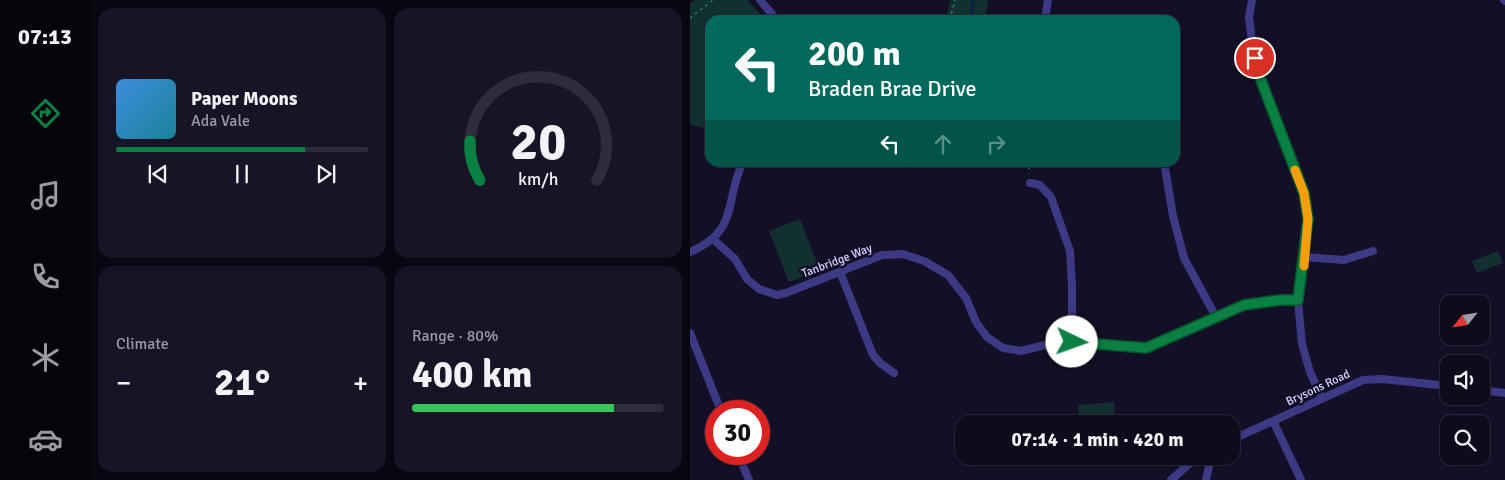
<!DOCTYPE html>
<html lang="en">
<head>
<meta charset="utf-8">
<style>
	:root { --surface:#0e0b1c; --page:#171425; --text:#f1f3f6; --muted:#9b9ba3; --line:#2e2b3b; --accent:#0b8043 }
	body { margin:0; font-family:Signika,sans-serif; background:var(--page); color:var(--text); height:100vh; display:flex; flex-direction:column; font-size:19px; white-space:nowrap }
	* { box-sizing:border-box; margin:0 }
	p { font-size:16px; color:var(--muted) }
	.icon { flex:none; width:28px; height:28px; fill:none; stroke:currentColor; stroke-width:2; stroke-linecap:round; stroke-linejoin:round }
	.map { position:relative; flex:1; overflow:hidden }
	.panel { display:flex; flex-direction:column; gap:8px; padding:8px; background:#08060f; width:600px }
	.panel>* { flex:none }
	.banner { position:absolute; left:15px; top:15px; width:475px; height:152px; border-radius:15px; box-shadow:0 1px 4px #0004,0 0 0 1px var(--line); background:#00695c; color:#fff; overflow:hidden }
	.needle { width:32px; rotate:240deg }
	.buttons { position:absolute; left:750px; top:295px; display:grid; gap:10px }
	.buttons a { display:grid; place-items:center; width:50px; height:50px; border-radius:10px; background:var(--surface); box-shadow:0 1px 4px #0004,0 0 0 1px var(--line); font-size:25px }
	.speed { position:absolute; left:15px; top:400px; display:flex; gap:10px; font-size:25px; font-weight:700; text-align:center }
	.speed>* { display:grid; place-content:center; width:65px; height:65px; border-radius:50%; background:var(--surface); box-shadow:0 1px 4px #0004,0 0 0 1px var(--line); line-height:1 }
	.speed .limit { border:8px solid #d22; background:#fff; color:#111 }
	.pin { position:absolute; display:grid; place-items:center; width:42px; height:42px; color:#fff; margin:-21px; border:2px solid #fff; border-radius:50%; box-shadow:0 1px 5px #0007 }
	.me { position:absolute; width:55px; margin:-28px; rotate:93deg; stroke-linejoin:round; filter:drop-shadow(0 0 4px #0008) }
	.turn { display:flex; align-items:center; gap:18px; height:105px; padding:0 20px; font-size:22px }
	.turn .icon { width:65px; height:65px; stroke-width:2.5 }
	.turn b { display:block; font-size:35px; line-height:42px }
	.lanes { display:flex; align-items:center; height:48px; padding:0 20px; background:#0003; justify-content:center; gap:25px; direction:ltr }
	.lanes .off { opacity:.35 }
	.big { font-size:38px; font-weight:800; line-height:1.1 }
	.panel .card { flex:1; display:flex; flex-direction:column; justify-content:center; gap:8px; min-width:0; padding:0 18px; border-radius:15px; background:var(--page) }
	.panel .dial { align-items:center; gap:0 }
	.dial svg { height:130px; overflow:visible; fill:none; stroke:var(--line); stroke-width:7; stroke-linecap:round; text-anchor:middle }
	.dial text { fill:var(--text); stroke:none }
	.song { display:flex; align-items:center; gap:15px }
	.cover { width:60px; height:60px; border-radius:8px; background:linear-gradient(135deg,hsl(210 70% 55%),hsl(190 70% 35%)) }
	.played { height:5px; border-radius:2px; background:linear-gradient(90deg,var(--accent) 75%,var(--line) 75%) }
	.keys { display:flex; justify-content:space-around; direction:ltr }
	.heat { display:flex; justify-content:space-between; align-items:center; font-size:28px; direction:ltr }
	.charge { height:8px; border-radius:4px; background:linear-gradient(90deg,#34c759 80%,var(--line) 0) }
	.panel .tiles { flex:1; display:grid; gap:8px; grid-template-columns:repeat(2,1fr) }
	.trip { position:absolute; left:265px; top:415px; width:285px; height:50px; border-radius:15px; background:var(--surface); box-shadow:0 1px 4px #0004,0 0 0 1px var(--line); font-weight:800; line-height:50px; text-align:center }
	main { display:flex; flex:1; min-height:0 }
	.menu { display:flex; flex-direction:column; width:90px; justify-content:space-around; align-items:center; background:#06040b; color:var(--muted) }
	.menu .icon { width:35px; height:35px }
	.menu .selected { color:var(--accent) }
	.menu b { font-size:22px; color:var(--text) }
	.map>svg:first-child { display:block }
	.green { fill:#12302f }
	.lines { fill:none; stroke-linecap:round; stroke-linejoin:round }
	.stream { stroke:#0a1f44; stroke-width:2.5 }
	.path { stroke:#2fb8b0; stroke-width:1; stroke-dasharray:2.5 4; stroke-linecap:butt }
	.minor { stroke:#3d3a85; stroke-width:8 }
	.route-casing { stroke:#07532c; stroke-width:12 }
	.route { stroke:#0b8043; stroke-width:9 }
	.slow { stroke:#f59e0b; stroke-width:9 }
	.labels { text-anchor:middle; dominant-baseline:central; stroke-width:5; stroke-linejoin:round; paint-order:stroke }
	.street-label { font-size:12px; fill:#d9d4ff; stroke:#130f26 }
</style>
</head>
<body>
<main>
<nav class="menu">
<b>07:13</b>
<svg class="icon selected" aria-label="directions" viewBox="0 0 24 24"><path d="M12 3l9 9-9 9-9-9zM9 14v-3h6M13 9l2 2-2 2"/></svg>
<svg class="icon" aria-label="music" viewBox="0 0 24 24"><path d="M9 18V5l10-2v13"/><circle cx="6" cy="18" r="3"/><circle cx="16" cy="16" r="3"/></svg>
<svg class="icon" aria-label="phone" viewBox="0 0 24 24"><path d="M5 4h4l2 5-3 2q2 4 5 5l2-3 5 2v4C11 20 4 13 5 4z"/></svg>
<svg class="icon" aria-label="climate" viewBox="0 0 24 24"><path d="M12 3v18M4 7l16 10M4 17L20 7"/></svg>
<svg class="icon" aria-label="car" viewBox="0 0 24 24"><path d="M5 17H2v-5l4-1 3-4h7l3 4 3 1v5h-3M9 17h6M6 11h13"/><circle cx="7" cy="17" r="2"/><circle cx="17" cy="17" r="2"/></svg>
</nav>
<section class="panel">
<div class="tiles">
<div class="card">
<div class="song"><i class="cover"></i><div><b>Paper Moons</b><p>Ada Vale</p></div></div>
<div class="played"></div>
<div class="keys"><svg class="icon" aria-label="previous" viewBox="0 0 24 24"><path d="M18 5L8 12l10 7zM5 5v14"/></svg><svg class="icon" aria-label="pause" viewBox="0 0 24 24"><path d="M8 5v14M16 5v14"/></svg><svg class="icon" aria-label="next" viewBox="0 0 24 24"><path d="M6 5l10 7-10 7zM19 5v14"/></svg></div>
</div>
<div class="card dial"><svg viewBox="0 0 100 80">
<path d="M14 69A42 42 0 1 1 86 69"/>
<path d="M14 69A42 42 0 0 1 8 45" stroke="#0b8043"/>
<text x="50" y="56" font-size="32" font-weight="700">20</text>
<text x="50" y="72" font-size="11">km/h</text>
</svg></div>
<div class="card"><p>Climate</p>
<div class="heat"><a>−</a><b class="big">21°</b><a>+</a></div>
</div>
<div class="card"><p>Range · 80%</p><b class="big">400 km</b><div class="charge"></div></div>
</div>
</section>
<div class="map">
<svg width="815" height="480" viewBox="0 0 815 480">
	<rect width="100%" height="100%" fill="#130f26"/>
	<path class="green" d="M5 0H57L72 16 65 20H20V44L17 46 20 53V108L16 129 0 124V3Z
		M261 0H298L295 20H255Z
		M110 219 130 270 99 282 79 231Z
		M808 251 813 263 787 273 782 261Z
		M424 402 425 420 389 423 388 405Z"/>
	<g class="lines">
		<path class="stream" d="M282 0 283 20"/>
		<path class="path" d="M0 18 23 0
			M260 20 265 0
			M335 162 339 167V174"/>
		<path class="minor" d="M70 0 87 20
			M562 0 559 17 562 42 569 75 613 193 619 219 608 300 612 344 620 372 632 398
			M814 0 815 1
			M355 20 358 0
			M474 162 483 216 494 258 526 317
			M340 183 350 185 361 197 380 251 382 286V342
			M23 239 45 259 57 279 69 289 87 295 96 293 192 255 213 254 234 261 258 275 276 298 286 322 297 337 313 348 331 351 367 342 390 341 456 348 554 305 590 300H608
			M0 252C50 231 34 200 53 162
			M615 257 654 260 683 251
			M150 272 183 355 190 363 204 373
			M0 333 31 411
			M791 390 815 393
			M583 421 611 480
			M541 440 673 380 692 379 759 386
			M48 454 59 480
			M516 456 519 466 516 480
			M481 480 498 465 511 456"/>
	</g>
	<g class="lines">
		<g class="route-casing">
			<path id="route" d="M382 342 456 348 554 305 590 300H608L618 219 614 193 569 75 565 58"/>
		</g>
		<use href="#route" class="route"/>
		<path class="slow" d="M605 170 614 193 618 219 614 266"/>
	</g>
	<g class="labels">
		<g class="street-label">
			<text transform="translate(147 261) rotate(-21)">Tanbridge Way</text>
			<text transform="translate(628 388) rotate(-25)">Brysons Road</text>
		</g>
	</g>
</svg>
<div class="buttons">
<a><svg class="needle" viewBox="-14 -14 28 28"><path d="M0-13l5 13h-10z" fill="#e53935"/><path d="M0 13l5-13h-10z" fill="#9b9ba3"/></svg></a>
<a><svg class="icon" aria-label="sound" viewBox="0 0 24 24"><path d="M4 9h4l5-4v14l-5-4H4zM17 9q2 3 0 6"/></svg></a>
<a><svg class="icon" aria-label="search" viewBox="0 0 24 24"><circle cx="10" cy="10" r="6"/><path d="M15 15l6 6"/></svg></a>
</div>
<div class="speed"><div class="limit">30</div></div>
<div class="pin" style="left:565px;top:58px;background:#d93025"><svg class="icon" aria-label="arrive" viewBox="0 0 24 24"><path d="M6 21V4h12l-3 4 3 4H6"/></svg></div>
<svg class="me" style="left:382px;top:342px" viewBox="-20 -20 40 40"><circle r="19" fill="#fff"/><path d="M0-13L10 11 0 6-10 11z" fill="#0b8043"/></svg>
<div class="trip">07:14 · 1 min · 420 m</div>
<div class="banner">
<div class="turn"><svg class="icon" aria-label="left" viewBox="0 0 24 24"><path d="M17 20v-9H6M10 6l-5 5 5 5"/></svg><div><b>200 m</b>Braden Brae Drive</div></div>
<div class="lanes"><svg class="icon" aria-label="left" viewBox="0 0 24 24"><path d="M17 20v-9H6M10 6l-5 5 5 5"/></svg><svg class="icon off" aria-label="ahead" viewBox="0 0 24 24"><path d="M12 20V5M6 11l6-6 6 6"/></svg><svg class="icon off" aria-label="right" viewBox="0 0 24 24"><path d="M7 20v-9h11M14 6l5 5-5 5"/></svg></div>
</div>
</div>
</main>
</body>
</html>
